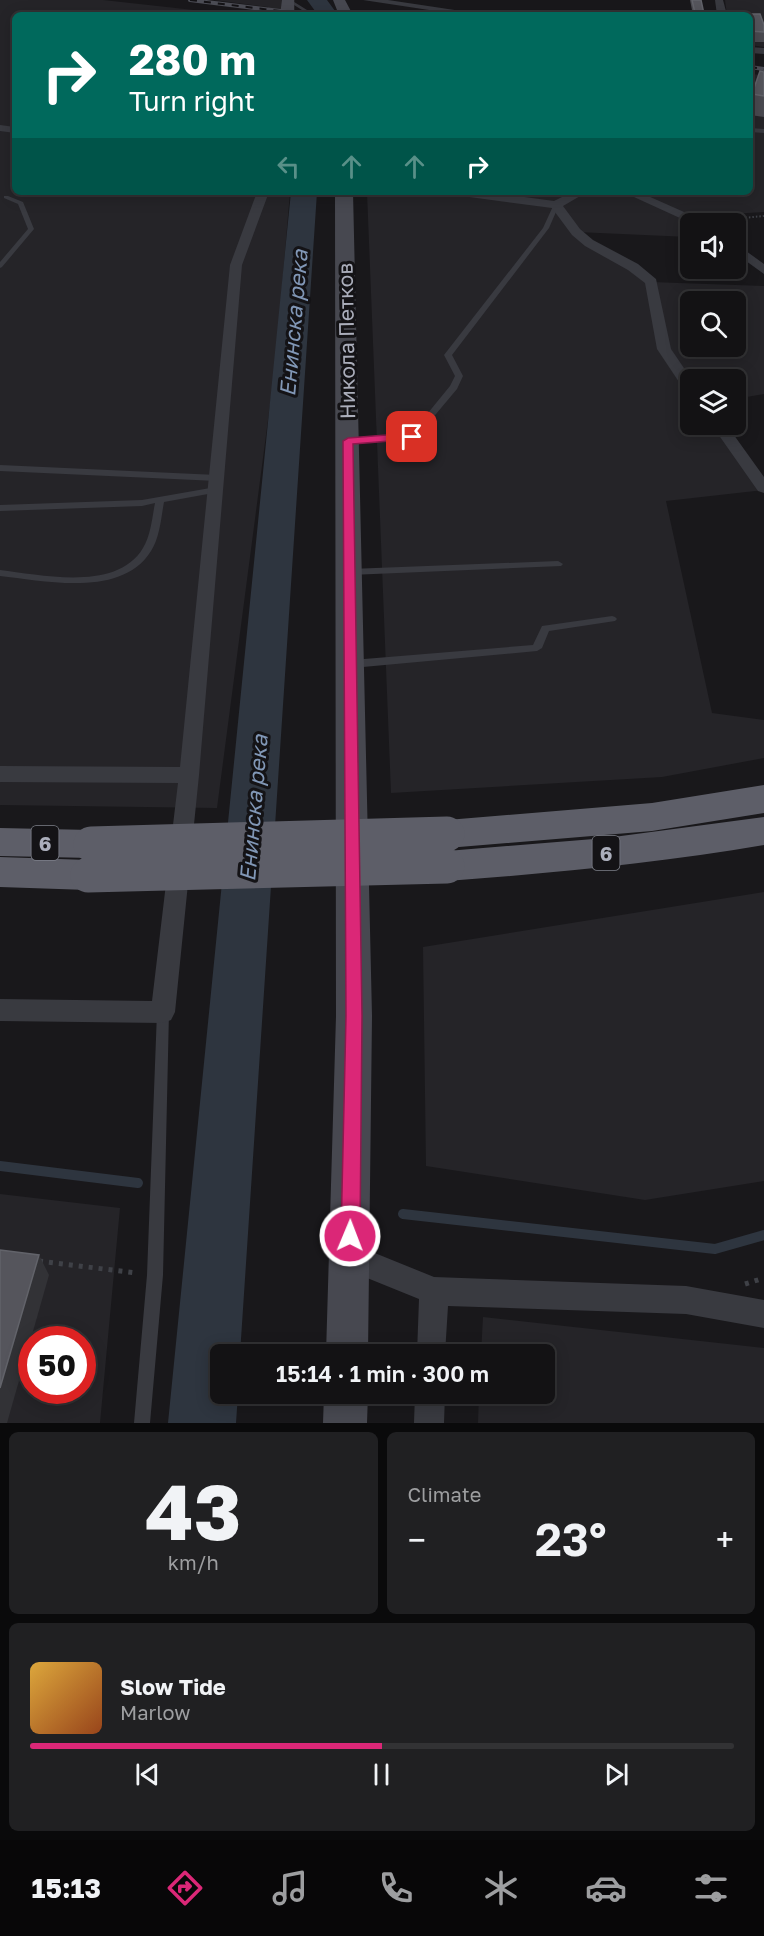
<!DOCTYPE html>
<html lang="en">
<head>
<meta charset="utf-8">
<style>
	:root { --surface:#131214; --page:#202022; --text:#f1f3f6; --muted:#9d9ea0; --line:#323234; --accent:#db2777 }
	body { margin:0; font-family:"Golos Text",sans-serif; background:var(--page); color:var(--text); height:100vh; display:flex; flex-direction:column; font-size:22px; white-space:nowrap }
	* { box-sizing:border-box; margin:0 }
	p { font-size:20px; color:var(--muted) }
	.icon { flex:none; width:33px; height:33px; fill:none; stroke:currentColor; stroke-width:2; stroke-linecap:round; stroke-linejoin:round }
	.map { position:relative; height:1423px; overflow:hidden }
	.details { display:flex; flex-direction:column; gap:9px; padding:9px; background:#0a0a0b; flex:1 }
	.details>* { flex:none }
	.hud { position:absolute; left:12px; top:12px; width:741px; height:183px; border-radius:9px; box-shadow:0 3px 15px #0003,0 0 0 2px var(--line); background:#00695c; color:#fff; overflow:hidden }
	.buttons { position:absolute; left:680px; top:213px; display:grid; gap:12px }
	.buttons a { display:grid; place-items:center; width:66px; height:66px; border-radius:9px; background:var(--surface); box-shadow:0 3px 15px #0003,0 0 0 2px var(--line); font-size:30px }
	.speed { position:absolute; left:18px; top:1326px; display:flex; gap:12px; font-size:30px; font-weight:700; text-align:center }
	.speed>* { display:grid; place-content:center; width:78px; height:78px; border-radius:50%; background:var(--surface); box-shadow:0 3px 15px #0003,0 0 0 2px var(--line); line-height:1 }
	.speed .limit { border:9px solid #d22; background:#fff; color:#111 }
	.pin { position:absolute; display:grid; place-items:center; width:51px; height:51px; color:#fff; margin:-26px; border-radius:12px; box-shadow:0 3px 9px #0006 }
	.me { position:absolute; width:66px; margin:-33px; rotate:1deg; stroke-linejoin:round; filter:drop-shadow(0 0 4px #0008) }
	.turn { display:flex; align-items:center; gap:21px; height:126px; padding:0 18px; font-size:27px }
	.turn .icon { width:78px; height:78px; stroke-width:2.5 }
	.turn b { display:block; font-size:42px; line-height:51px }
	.lanes { display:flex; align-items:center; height:57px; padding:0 18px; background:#0003; justify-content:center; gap:30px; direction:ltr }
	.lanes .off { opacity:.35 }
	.big { font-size:45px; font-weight:600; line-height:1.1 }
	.details .widget { flex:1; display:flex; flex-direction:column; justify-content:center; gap:9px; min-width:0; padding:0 21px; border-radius:9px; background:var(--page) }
	.details .dial { align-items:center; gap:0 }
	.dial b { font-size:78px; line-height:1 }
	.song { display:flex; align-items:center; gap:18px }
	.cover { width:72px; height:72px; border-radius:9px; background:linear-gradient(135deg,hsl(40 70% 55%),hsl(20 70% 35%)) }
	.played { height:6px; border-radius:3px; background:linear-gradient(90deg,var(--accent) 50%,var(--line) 50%) }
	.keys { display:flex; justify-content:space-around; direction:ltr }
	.heat { display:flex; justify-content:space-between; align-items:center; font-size:33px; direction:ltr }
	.details .tiles { flex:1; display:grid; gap:9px; grid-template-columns:1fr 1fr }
	.widget:last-child { grid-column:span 2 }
	.trip { position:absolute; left:210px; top:1344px; width:345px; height:60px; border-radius:9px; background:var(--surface); box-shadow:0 3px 15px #0003,0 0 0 2px var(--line); font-weight:600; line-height:60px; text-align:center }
	.tabs { display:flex; height:96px; justify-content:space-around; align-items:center; background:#080708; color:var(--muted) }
	.tabs .icon { width:42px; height:42px }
	.tabs .selected { color:var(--accent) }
	.tabs b { font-size:27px; color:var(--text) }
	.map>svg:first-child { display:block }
	.built { fill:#252428; fill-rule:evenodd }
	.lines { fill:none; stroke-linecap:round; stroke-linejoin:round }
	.stream { stroke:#2e353f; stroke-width:10 }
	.river { fill:#2e353f; fill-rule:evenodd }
	.path-far1 { stroke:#3f4147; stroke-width:2; stroke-dasharray:1.5 2; stroke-linecap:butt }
	.path { stroke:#3f4147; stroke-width:5; stroke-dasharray:4 6; stroke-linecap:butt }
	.service { fill:#393a40; fill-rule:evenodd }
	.minor { fill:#393a40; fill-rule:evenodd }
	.secondary { fill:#474850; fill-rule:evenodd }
	.trunk { fill:#5d5e68; fill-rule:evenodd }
	.rail-casing { stroke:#4c4d55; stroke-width:4 }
	.rail { stroke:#141316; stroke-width:2; stroke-dasharray:7; stroke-linecap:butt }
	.trunk-bridge { stroke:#5d5e68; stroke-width:35 }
	.wall { fill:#4a4a50 }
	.shaded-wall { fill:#323236 }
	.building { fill:#55555c; stroke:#62636a; stroke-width:1.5 }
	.route { fill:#db2777; stroke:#8e194d; stroke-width:1.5 }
	.labels { text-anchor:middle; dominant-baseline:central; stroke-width:6; stroke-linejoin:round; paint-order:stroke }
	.shield { fill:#141316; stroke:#7e808a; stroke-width:1.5 }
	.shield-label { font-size:20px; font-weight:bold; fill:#abaebb }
	.street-label { font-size:21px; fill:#abaebb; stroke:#141316 }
	.water-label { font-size:22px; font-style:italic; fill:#8197b6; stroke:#141316 }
</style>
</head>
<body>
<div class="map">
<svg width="764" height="1423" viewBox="0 0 764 1423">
	<rect width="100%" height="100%" fill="#19181b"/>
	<path class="built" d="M0 0H103L239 15H15V192H290L276 359 217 808 0 805Z
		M214 0H295V15H268V7Z
		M725 0H764V47L750 45V15H727Z
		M750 74 764 75V212L731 214 713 223 690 224 689 237 577 232 651 282 764 286V394L735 399V380H690V424L718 425 764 490 666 501 712 713 764 720V758L662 777 391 793 367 192H750ZM690 302H735V346H690Z
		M764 892V1181L645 1200 426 1166 423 947Z
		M0 1194 120 1208 100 1423H0ZM32 1340H82V1390H32Z
		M483 1317 764 1348V1423H478L479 1394H544V1354H481Z"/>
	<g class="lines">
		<path class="stream" d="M0 1166 138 1183
			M403 1214 715 1249 764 1235"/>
		<path class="river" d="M307 0H327L338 15H318Z
			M291 192H317L240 1354H220V1394H238L236 1423H168Z"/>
		<path class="path-far1" d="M721 220 764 216"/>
		<path class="path" d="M39 1261 136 1273
			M745 1284 764 1278"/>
		<path class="service" d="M286 0H291L315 15H310Z
			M764 84V88L750 90V86Z
			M750 128 764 129V133L750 132Z
			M4 196H8L23 202 34 229 2 267 0 268V262L28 229 18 204 4 198Z
			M554 204 559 205 549 228 452 355 463 376 457 389 415 439 345 443 344 441 348 439 410 435 450 386 455 376 444 355 543 228Z
			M0 465 217 475 221 478 217 481 0 471Z
			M216 487 220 490 219 492 164 502C161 518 160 537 151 551 122 598 46 581 0 576V570C42 575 117 592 143 548 151 535 152 518 155 503L142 506 0 511V505L142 500Z
			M558 561 563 564 561 566 350 575 345 572 350 569Z
			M612 616 615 617 617 619 615 621 549 631 542 648 537 651 352 668 347 664 352 660 533 645 542 626Z
			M163 1006 168 1008 169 1012 163 1275 150 1423H134L147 1275 157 1012 158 1008Z"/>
		<path class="minor" d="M363 0H388L488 15H462Z
			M715 0H723L727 15H717Z
			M750 47 764 48V54L750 53Z
			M0 125 15 127V133L0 131Z
			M257 192H269L242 265 199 775 175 1012 171 1020 163 1023 0 1021V999L152 1001 178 783 0 782V766L180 767 230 265Z
			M456 192H488L554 201 572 192H587L563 206 580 229 593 240 638 264 656 279 671 349 692 380 690 392 685 391 657 349 645 283 628 270 585 246 572 235 552 208 462 196Z
			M623 192H639L711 224H693Z
			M735 243 764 264V274L735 253Z
			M711 424H726L764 477V493L758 491Z
			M350 1243 434 1277 686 1286 764 1300V1328L686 1314 448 1306 445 1354H417L419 1299 340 1267 336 1257 340 1247Z
			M415 1394H445L444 1423H414Z"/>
		<path class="secondary" d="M282 0H294V15H280Z
			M333 0H345L353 15H339Z
			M335 192H353L372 1016 368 1354H326L336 1016Z
			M324 1394H368L367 1423H323Z"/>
		<path class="trunk" d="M764 785V813L652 831 447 848 434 844 429 834 434 824 447 820 652 803Z
			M764 817V845C659 863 553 873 447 881L434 877 429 866 434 855 447 851 606 838Z
			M0 828 91 830 104 834 109 844 104 854 91 858 0 856Z
			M0 857 88 860 101 864 107 875 101 886 88 890 0 887Z"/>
		<g class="rail-casing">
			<path id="rail" d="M190 0 312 15
				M750 67 764 69"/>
		</g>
		<use href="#rail" class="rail"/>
		<path class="trunk-bridge" d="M91 844 447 834
			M88 875 447 866"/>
	</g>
	<path class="wall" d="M690 0H701L704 15H693Z
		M739 14H760L764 25V42H750V15H739Z
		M764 72V117L750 115V105L752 94Z"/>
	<path class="shaded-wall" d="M39 1255 49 1275 7 1423H0V1388Z"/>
	<path class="building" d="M692 0H701L704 14 695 13Z
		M739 14H760L764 25V32L750 31V15H739Z
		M760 71 764 72V96L752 94Z
		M0 1250 39 1255 0 1388Z"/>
	<path class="route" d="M412 433 417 437 415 439 353 444 362 1016 360 1236 357 1242 350 1245 343 1242 341 1236 346 1016 343 441 348 438Z"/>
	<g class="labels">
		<g class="shield">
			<rect x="31.5" y="826" width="27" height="34" rx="4.5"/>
			<rect x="592.5" y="836" width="27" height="34" rx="4.5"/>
		</g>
		<g class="shield-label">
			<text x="45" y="843">6</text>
			<text x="606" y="853">6</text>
		</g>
		<g class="street-label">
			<text transform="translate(346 341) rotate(-91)">Никола Петков</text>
		</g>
		<g class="water-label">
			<text transform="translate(293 323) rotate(-85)">Енинска река</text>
			<text transform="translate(253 808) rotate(-85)">Енинска река</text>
		</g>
	</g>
</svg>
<div class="buttons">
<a><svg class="icon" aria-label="sound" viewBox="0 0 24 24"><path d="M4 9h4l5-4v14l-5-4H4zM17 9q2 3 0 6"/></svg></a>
<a><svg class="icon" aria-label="search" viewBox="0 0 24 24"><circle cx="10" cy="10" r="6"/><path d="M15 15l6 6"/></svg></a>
<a><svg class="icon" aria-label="layers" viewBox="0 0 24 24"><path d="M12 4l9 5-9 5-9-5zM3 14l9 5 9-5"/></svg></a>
</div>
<div class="speed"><div class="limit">50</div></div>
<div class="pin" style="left:412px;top:437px;background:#d93025"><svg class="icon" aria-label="arrive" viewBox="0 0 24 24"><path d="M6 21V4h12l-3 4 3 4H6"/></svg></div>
<svg class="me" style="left:350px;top:1236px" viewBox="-20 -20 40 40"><circle r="17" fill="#db2777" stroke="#fff" stroke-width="3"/><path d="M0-11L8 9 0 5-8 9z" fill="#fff"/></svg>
<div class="trip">15:14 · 1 min · 300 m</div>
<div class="hud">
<div class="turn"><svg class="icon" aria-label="right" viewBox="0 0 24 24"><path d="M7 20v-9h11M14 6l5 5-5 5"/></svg><div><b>280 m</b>Turn right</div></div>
<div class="lanes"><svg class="icon off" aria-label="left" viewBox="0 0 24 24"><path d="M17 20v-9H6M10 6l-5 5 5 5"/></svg><svg class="icon off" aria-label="ahead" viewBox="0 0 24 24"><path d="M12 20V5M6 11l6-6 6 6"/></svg><svg class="icon off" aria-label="ahead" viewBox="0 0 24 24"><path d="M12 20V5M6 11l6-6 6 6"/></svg><svg class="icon" aria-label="right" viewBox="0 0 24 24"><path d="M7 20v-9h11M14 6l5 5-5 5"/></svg></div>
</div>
</div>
<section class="details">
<div class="tiles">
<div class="widget dial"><b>43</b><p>km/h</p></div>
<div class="widget"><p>Climate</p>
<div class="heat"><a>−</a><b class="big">23°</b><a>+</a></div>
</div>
<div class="widget">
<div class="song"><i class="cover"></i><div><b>Slow Tide</b><p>Marlow</p></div></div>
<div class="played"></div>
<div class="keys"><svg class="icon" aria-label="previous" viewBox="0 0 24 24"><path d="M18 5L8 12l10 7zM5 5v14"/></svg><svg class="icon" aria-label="pause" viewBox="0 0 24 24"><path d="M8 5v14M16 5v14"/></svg><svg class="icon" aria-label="next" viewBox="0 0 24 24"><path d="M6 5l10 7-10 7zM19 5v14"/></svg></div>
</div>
</div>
</section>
<nav class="tabs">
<b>15:13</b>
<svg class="icon selected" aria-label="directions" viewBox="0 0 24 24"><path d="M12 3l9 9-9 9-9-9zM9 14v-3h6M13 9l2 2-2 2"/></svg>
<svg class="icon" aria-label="music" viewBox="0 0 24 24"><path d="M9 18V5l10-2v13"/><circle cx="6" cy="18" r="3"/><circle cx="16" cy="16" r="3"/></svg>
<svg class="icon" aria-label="phone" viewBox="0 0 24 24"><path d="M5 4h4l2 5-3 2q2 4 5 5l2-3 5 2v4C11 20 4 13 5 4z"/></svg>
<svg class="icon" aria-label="climate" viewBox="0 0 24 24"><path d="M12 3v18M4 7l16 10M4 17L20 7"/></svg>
<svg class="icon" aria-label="car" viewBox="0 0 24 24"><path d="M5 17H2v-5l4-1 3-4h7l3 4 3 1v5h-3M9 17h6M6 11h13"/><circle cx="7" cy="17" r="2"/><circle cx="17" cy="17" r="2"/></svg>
<svg class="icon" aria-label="filters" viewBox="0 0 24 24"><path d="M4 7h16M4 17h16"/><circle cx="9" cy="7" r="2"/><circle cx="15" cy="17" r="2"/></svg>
</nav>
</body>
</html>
